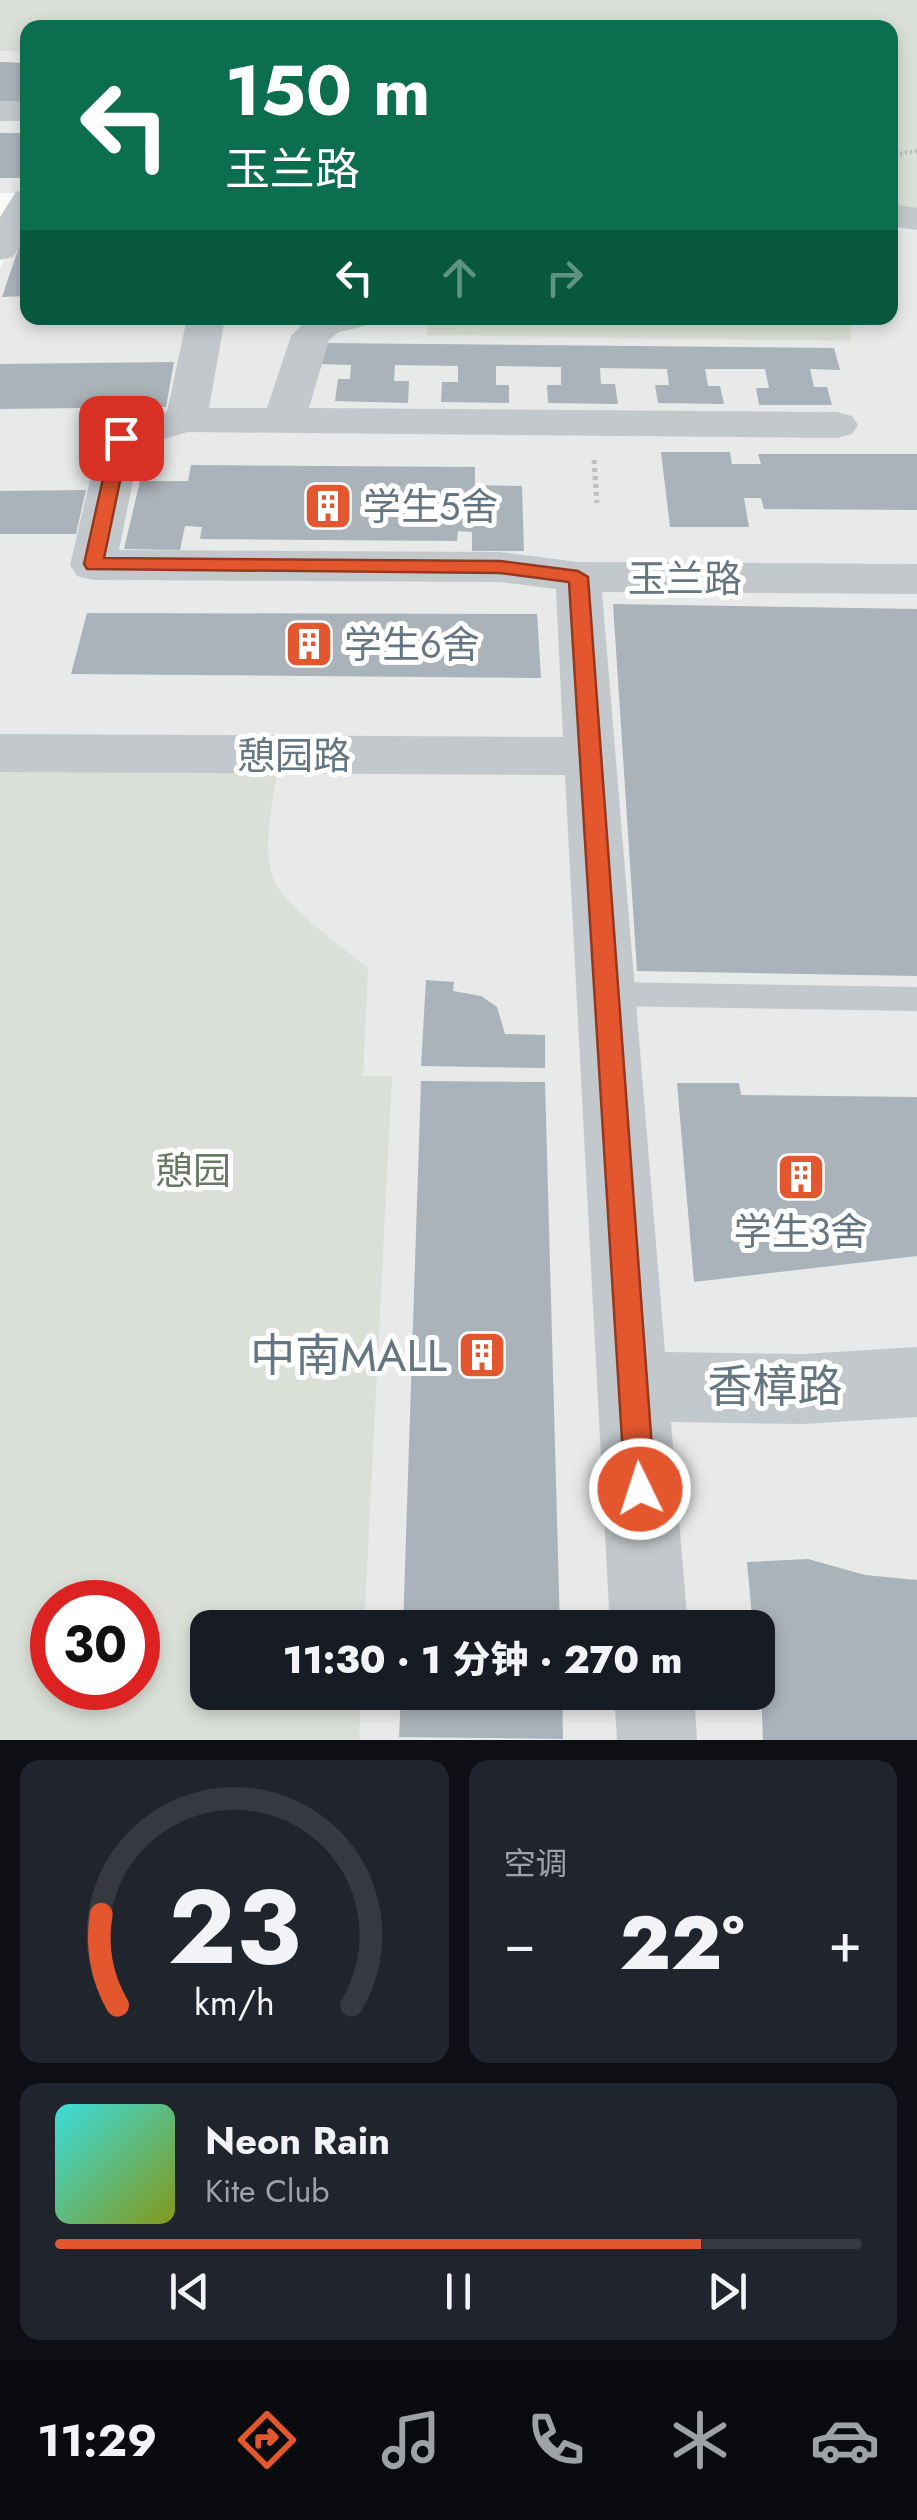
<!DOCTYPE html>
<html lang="zh">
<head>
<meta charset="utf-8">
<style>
	:root { --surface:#171b24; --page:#20242c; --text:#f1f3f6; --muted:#9ea1a6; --line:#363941; --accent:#e4572e }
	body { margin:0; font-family:Jost,"Noto Sans SC",sans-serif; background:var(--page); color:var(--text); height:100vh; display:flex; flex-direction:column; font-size:38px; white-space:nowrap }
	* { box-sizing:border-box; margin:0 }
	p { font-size:32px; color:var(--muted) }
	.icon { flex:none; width:55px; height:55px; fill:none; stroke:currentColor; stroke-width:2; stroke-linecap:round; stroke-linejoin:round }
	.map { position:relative; height:1740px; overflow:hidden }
	.side { display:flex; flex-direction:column; gap:20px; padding:20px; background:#0d0f14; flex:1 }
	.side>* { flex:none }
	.banner { position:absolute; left:20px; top:20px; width:878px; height:305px; border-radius:20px; box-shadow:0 5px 15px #0003; background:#0b6e4f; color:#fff; overflow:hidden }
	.speed { position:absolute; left:30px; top:1580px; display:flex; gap:20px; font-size:50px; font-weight:700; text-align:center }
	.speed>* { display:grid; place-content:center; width:130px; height:130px; border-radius:50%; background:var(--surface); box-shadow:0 5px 15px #0003; line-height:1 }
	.speed .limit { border:15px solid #d22; background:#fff; color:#111 }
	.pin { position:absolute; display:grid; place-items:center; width:85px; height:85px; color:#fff; margin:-42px; border-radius:20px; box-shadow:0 5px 15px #0006 }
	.me { position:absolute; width:110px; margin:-55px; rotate:356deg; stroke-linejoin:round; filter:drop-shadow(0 0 8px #0008) }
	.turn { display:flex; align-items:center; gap:35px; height:210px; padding:0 40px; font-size:45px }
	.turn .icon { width:130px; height:130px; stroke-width:2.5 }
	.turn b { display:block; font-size:70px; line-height:85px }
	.lanes { display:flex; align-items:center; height:95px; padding:0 40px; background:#0003; justify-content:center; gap:50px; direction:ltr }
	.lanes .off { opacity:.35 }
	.big { font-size:75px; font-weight:800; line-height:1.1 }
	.side .tile { flex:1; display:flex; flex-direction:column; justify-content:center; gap:15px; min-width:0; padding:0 35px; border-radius:20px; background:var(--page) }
	.side .dial { align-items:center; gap:0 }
	.dial svg { height:260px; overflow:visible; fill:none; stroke:var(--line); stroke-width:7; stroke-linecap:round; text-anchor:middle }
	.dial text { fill:var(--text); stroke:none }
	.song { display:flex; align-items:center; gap:30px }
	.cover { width:120px; height:120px; border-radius:15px; background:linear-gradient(135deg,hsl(180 70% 55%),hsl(70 70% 35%)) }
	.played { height:10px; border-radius:5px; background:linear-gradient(90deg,var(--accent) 80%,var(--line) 80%) }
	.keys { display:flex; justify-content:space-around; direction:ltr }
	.heat { display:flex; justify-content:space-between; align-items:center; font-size:55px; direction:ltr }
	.side .tiles { flex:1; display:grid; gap:20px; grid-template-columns:1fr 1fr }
	.tile:last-child { grid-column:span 2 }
	.trip { position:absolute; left:190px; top:1610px; width:585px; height:100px; border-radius:20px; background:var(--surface); box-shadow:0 5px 15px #0003; font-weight:800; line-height:100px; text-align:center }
	.tabs { display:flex; height:160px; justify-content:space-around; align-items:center; background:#090b0e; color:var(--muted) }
	.tabs .icon { width:70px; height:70px }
	.tabs .on { color:var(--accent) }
	.tabs b { font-size:45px; color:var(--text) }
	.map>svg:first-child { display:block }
	.built { fill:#e8e9e9; fill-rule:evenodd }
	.green { fill:#dadfd7; fill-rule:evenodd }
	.building { fill:#aab3b9 }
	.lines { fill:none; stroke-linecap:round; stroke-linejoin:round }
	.path-far1 { stroke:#bbbfc2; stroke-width:4; stroke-dasharray:2.5 2.5; stroke-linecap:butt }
	.path { stroke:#bbbfc2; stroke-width:5; stroke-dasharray:4 4; stroke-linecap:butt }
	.service { fill:#c3c8cc; fill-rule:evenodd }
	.minor { fill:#c3c8cc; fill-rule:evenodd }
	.route { fill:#e4572e; stroke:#94391e; stroke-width:2.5 }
	.labels { text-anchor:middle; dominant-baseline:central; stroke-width:10; stroke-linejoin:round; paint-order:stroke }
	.poi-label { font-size:38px; fill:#657683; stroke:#fff; text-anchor:start }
	.street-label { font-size:38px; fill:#657683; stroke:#fff }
	.park-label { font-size:38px; fill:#687a64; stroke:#fff }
	.near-poi-label { font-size:45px; fill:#657683; stroke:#fff; text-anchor:end }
	.near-street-label { font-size:45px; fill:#657683; stroke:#fff }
</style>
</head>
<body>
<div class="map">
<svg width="917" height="1740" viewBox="0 0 917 1740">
	<rect width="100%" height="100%" fill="#fafaf8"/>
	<path class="built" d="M0 51H27V193H0Z
		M27 206 28 318H427L428 335 851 340V318H890V218L917 223V1740H0V269ZM52 1602H138V1688H52ZM208 1628H758V1692H208Z"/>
	<path class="green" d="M0 0H917V223L890 218V28H28L27 51H0Z
		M427 318H851V341L427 335Z
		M0 753 280 755C275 793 261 841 273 878 281 904 346 950 368 968L363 1076H392L364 1627 208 1628V1692L361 1693 359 1740H0ZM52 1602H138V1688H52Z"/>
	<path class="building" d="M0 62 28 63V102H0Z
		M0 133H28V178H0Z
		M27 223 28 296 2 297Z
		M322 343 834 348 840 370 810 369 814 387H827L832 405H759L756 388H769L765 369H705L708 386H720L724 404 658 403 655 385H669L667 369 600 368 601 384H615L618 404 548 403 547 385H561V367L496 366V385H509V403L441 402 442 382H458V366L395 365 394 381H409L408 403 335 401 338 379H350L351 365 319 364Z
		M174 362 166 407 0 409V364Z
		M661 452H730L732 464H761L758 454H917V510L764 509 761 498H744L749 527H670Z
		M191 465 475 467V485L522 486 524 551H472V532L458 531 457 541 200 539 202 527 185 526 180 550 124 549 140 481H188Z
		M86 490 76 534H0V491Z
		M613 604 917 609V976L637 971Z
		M87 613 537 614 541 678 71 674Z
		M426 980 454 982 453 991 481 996 497 1007 505 1034 545 1035V1068L421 1066Z
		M421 1081 545 1082 560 1628H403Z
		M677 1083H739L741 1095 917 1097V1256L694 1282Z
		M808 1559 865 1575 917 1580V1740H763L758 1628H753L747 1562Z
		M401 1692H562L563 1739 399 1737Z"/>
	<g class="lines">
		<path class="path-far1" d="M890 155 917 151"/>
		<path class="path" d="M594 460 597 503"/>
		<path class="service" d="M606 982 917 987V1011L606 1006 596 1003 591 994 596 985Z"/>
		<path class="minor" d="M0 101H28V121H0Z
			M28 189V232L13 257 0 260V217L16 192Z
			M890 204 917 208V230L890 226Z
			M187 318H225L209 408H267L291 336 309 318H370L365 326 339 332 329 340 309 408 837 412 852 416 858 425 852 434 837 438 188 432 140 446 119 550 500 552 578 562 917 564V594L602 592 665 1352 803 1354 917 1347V1417L803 1424 671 1422 688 1628H610L565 775 0 772V734L563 737 556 589 500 582 93 580 77 576 70 565 100 438 106 429 167 412Z
			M614 1692H694L697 1740H617Z"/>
	</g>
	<path class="route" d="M121 432 129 438 104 558 500 561 578 571 588 577 655 1489 650 1500 640 1504 629 1500 625 1489 569 582 500 573 87 569 84 564 112 438Z"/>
	<defs>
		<g id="building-square" transform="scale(2.5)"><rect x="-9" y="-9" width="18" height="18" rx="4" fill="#e4572e" stroke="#fff"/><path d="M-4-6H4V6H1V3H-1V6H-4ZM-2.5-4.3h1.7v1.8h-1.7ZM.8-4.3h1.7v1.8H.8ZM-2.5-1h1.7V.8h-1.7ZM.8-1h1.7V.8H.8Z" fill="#fff"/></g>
	</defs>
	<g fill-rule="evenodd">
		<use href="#building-square" x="328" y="506"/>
		<use href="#building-square" x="309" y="644"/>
		<use href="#building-square" x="801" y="1177"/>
		<use href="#building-square" x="482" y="1355"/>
	</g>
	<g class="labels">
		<g class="poi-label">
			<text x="363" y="506">学生5舍</text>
			<text x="344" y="644">学生6舍</text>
			<text x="801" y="1231" text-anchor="middle">学生3舍</text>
		</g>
		<g class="street-label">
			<text x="685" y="578">玉兰路</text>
			<text x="294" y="755">憩园路</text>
		</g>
		<g class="park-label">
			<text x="193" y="1170">憩园</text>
		</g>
		<g class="near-poi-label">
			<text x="447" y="1355">中南MALL</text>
		</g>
		<g class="near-street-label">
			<text x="775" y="1386">香樟路</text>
		</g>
	</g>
</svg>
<div class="speed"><div class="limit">30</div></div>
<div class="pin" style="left:121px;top:438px;background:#d93025"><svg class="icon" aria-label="arrive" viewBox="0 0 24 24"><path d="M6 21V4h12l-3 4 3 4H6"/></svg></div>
<svg class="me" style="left:640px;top:1489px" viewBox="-20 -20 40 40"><circle r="17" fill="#e4572e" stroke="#fff" stroke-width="3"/><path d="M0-11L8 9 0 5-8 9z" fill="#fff"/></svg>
<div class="trip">11:30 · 1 分钟 · 270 m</div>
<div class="banner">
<div class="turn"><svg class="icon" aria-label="left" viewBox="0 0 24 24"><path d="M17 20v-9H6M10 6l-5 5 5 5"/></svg><div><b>150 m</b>玉兰路</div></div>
<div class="lanes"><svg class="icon" aria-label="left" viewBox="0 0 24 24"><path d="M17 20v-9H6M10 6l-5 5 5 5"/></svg><svg class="icon off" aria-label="ahead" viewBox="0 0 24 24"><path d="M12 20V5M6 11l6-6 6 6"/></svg><svg class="icon off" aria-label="right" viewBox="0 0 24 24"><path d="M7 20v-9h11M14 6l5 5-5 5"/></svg></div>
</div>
</div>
<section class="side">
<div class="tiles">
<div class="tile dial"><svg viewBox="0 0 100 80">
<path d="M14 69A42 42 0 1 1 86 69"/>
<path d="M14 69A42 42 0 0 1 9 41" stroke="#e4572e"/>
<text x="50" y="56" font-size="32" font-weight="700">23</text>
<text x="50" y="72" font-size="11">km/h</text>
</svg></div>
<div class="tile"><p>空调</p>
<div class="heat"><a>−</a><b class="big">22°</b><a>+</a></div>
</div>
<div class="tile">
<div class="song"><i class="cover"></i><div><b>Neon Rain</b><p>Kite Club</p></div></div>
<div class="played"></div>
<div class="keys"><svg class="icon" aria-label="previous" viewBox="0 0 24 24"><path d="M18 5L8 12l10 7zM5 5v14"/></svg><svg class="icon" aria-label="pause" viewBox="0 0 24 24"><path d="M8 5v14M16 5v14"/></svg><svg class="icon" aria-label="next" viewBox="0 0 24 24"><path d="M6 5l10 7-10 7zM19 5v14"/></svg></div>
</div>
</div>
</section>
<nav class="tabs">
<b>11:29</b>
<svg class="icon on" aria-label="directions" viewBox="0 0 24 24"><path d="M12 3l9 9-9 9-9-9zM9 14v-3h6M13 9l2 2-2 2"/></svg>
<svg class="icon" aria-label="music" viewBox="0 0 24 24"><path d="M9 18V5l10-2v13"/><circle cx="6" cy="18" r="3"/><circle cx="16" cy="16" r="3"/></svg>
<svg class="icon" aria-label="phone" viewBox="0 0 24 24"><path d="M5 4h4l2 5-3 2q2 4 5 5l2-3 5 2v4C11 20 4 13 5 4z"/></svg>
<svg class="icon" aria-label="climate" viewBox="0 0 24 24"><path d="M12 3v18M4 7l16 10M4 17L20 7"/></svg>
<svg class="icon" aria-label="car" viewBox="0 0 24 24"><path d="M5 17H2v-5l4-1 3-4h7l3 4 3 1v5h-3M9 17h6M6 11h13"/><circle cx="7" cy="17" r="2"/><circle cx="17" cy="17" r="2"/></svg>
</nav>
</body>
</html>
